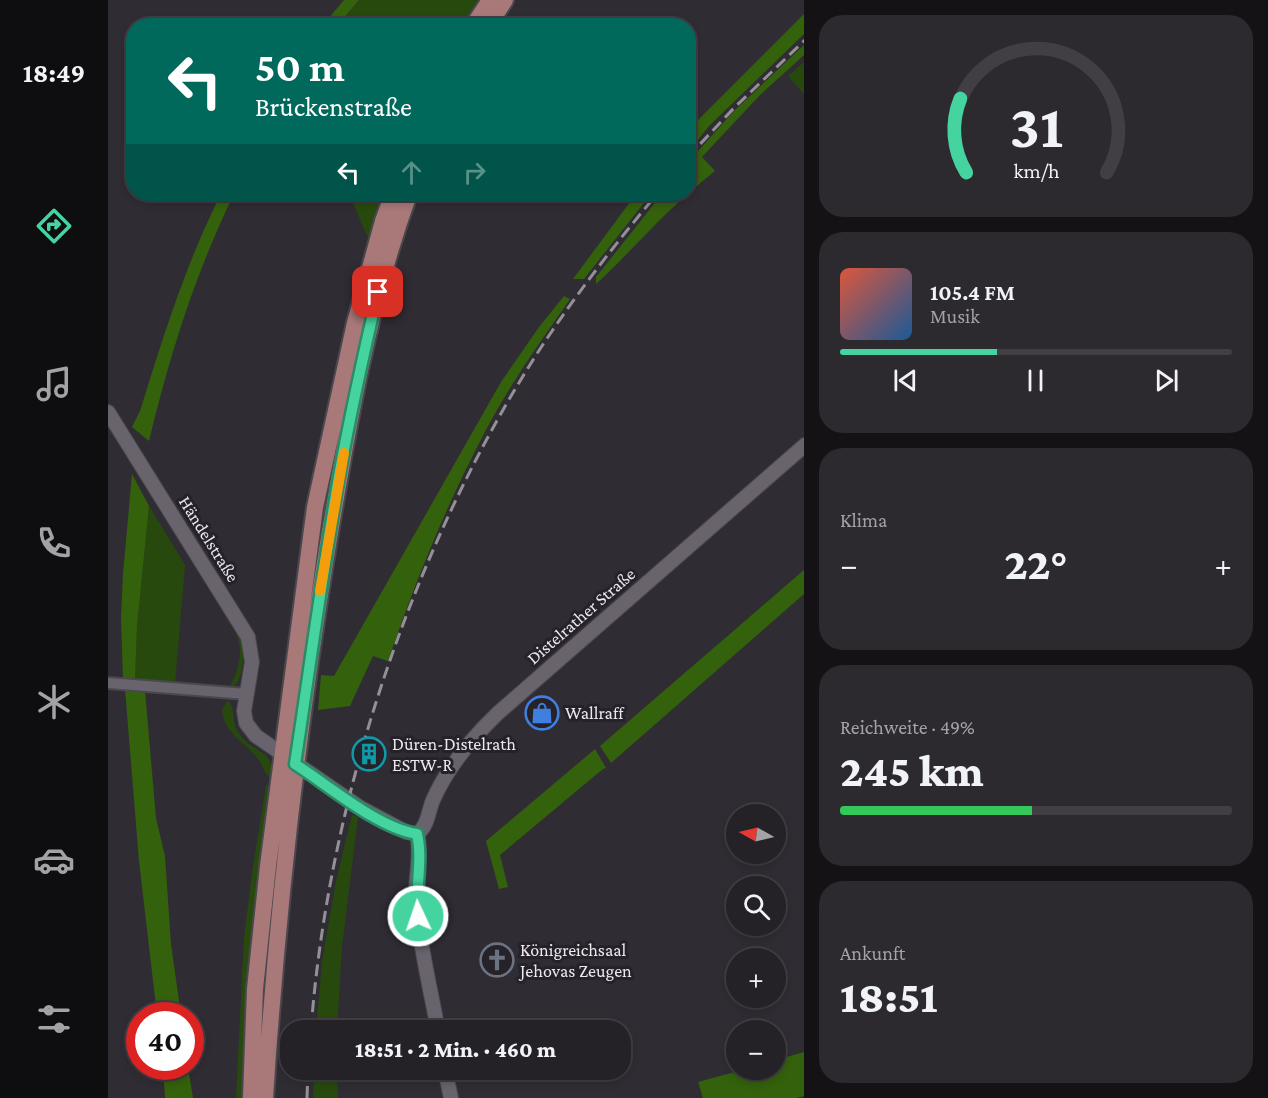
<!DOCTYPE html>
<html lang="de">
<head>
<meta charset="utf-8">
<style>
	:root { --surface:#242127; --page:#2c292f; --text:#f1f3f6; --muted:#a3a3a7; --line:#413e44; --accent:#45d49f }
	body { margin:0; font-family:"Crimson Pro",serif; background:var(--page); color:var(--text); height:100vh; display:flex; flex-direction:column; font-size:22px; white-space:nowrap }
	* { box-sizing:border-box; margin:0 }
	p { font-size:20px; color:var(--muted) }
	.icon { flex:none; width:33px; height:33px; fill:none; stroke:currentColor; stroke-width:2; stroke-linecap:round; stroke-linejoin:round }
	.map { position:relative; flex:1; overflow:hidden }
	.drawer { display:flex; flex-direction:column; gap:15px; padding:15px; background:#141215; width:464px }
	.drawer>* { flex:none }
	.top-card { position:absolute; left:18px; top:18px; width:570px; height:183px; border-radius:24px; box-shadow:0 3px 9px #0003,0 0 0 2px var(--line); background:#00695c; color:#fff; overflow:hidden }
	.needle { width:39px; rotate:278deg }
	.buttons { position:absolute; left:618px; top:804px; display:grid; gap:12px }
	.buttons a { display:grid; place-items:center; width:60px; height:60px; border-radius:50%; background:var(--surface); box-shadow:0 3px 9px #0003,0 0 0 2px var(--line); font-size:30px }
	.speed { position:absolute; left:18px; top:1002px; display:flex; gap:12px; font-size:30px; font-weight:700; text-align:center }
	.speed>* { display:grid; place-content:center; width:78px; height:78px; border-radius:50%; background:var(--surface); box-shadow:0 3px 9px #0003,0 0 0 2px var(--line); line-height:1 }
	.speed .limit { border:9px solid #d22; background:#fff; color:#111 }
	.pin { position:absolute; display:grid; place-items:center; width:51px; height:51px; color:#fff; margin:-26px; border-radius:12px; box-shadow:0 3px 9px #0006 }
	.me { position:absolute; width:66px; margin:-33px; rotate:357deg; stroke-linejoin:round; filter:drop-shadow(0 0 4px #0008) }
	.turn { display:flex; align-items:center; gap:21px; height:126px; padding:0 30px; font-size:27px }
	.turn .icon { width:78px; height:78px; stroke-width:2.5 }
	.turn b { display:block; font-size:42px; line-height:51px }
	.lanes { display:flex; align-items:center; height:57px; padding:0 30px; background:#0003; justify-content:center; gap:30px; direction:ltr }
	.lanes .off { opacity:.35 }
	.big { font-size:45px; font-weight:800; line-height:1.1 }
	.drawer .widget { flex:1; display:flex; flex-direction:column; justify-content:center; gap:9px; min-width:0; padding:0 21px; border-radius:24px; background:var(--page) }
	.drawer .dial { align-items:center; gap:0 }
	.dial svg { height:156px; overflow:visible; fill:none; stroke:var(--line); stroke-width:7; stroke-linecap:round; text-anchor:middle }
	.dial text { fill:var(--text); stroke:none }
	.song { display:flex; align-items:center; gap:18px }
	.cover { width:72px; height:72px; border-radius:9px; background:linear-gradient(135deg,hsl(10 70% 55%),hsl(210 70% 35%)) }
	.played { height:6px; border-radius:3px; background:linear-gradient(90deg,var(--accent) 40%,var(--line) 40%) }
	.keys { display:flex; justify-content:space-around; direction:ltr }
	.heat { display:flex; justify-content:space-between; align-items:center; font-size:33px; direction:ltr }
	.charge { height:9px; border-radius:4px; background:linear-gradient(90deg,#34c759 49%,var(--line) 0) }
	.trip { position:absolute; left:172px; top:1020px; width:351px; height:60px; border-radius:24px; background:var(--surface); box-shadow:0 3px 9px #0003,0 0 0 2px var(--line); font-weight:800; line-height:60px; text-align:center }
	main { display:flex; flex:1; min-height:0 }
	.tab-bar { display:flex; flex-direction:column; width:108px; justify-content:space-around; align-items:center; background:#0e0d10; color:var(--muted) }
	.tab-bar .icon { width:42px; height:42px }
	.tab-bar .active { color:var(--accent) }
	.tab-bar b { font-size:27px; color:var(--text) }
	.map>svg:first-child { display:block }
	.green { fill:#28490e }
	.forest { fill:#34610c }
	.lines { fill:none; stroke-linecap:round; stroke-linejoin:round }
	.minor-casing { stroke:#4b474e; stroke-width:14 }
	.tertiary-casing { stroke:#4b474e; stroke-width:16 }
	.primary-casing { stroke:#4b474e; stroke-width:20 }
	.minor { stroke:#68636c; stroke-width:10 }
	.tertiary { stroke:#68636c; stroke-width:14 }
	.primary { stroke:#a87978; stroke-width:16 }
	.rail { stroke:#949097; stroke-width:3; stroke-dasharray:12 6; stroke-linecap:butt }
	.route-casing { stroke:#2d8a67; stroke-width:15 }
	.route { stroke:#45d49f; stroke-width:10 }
	.slow { stroke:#f59e0b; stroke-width:10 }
	.labels { text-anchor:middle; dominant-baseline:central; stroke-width:6; stroke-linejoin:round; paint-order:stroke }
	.street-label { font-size:18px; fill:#ebe8ee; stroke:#26222a }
	.poi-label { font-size:18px; fill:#ebe8ee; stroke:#26222a; text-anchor:start }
</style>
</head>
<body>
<main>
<nav class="tab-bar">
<b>18:49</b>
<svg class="icon active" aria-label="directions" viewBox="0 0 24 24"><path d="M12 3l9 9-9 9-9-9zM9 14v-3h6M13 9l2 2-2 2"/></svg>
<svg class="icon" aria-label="music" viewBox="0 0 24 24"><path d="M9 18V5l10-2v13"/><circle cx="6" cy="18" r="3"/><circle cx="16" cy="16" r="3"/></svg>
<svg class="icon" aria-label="phone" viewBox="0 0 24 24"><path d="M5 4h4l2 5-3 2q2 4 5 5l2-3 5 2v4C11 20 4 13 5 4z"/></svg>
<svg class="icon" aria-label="climate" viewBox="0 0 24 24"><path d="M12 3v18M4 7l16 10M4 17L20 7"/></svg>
<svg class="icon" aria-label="car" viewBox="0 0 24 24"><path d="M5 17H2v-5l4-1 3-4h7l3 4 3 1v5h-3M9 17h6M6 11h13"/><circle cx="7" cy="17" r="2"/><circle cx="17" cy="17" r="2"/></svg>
<svg class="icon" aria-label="filters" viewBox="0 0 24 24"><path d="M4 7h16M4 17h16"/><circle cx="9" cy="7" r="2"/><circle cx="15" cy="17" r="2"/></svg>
</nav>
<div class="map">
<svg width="697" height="1098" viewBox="0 0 697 1098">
	<rect width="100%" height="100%" fill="#302c34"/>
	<path class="green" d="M251 0H370L355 25 230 26Z
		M696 62V94L680 76Z
		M241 194H276L260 238Z
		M0 419 133 634C136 650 138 680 122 690L121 688C131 671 136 651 128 632L0 427Z
		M41 506 77 565 67 684 27 681 29 627Z
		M120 700C128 710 123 724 132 735 145 753 168 750 163 778 155 773 156 766 150 759 137 742 116 733 114 710Z
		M158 785 162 786 137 1098H128L136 938 144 873Z
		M244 815 250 817 234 946 229 1030H208L214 962 228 881Z
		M206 1070H229L230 1098H205Z"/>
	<path class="forest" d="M236 0H251L230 25H215Z
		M696 14V34L601 126 581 151V129Z
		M696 45V55L652 95 594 157 607 171 580 193 581 161 626 111Z
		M113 194H126C87 274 62 354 41 441L24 427 32 411C55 337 78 263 113 194Z
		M528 194H543L476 279H465Z
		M554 194H580C547 222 520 255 488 284V277Z
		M456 296 462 299C433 341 402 384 378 430 339 503 307 582 280 661L265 656 242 706 210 710 213 675 226 676 393 382 431 327Z
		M24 474 41 506 29 627 27 681 15 679 13 618 15 574Z
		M696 570V594L503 763 492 746Z
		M17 689 37 691 48 818 57 856 63 944 73 1015H49L31 861Z
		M487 749 498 768 495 769 392 855 400 887 391 889 378 841Z
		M696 1052V1096L688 1098H595L590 1082 634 1070H668V1060Z
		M55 1067H80L85 1098H57Z"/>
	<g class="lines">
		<g class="minor-casing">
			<path id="minor" d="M0 683 138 694"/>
		</g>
		<g class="tertiary-casing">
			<path id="tertiary" d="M0 412 140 637 144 662 136 711 138 723 148 736 253 808 298 832 309 834
				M309 834C320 826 320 812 325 800 340 766 364 738 390 713L697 445
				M309 834C314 855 307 876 308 898 311 942 322 987 330 1030
				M337 1070 343 1098"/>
		</g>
		<g class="primary-casing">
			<path id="primary" d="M365 26 382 0
				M380 26 397 0
				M143 1098 147 989 160 866 207 507 247 323 275 221 285 194
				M157 1098C169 912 190 727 220 544 240 425 260 307 301 194"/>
		</g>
		<use href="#minor" class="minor"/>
		<use href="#tertiary" class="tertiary"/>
		<use href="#primary" class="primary"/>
		<path class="rail" d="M580 157 626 108 697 40
			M203 1030C220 799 306 544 432 349 468 294 508 243 549 194
			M199 1098 200 1070"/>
	</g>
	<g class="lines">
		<g class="route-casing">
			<path id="route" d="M270 292C256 352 243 411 232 471 215 568 202 666 187 764 221 786 270 828 309 834 315 860 307 888 310 916"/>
		</g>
		<use href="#route" class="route"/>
		<path class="slow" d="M212 591 236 453"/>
	</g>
	<defs>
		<g id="shop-ring" transform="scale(1.725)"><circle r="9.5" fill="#26222a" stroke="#3f7fe0" stroke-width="1.5"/><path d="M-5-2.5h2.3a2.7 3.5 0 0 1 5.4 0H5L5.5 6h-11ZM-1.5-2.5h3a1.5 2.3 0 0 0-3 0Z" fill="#3f7fe0"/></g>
		<g id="building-ring" transform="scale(1.725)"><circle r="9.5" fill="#26222a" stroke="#0f9aa8" stroke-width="1.5"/><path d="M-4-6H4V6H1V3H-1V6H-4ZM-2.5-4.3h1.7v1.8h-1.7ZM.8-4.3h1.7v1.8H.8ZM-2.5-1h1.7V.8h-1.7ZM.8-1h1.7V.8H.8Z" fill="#0f9aa8"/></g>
		<g id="church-ring" transform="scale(1.725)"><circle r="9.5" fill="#26222a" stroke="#6b7280" stroke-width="1.5"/><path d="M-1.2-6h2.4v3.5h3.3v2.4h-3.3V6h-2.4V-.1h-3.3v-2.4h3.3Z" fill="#6b7280"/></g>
	</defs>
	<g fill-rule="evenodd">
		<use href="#shop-ring" x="434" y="713"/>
		<use href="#building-ring" x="261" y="754"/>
		<use href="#church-ring" x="389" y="960"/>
	</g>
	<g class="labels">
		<g class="street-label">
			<text transform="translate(101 539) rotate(58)">Händelstraße</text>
			<text transform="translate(473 616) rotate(-41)">Distelrather Straße</text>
		</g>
		<g class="poi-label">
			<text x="457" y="713">Wallraff</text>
			<text x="284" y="744">Düren-Distelrath<tspan x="284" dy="21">ESTW-R</tspan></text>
			<text x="412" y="950">Königreichsaal<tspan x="412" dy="21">Jehovas Zeugen</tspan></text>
		</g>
	</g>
</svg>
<div class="buttons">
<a><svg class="needle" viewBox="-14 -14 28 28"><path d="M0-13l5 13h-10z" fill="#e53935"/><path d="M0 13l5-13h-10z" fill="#a3a3a7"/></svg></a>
<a><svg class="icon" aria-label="search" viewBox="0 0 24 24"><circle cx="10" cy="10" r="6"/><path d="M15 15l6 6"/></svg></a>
<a>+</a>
<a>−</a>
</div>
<div class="speed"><div class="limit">40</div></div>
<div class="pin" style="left:270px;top:292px;background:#d93025"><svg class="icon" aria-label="arrive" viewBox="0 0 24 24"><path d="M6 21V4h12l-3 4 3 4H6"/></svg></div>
<svg class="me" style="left:310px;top:916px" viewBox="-20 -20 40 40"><circle r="17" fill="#45d49f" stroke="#fff" stroke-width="3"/><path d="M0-11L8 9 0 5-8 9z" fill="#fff"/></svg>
<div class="trip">18:51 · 2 Min. · 460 m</div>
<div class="top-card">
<div class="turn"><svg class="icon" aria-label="left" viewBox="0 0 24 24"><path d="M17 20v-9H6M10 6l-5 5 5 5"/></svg><div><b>50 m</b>Brückenstraße</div></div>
<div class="lanes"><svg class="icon" aria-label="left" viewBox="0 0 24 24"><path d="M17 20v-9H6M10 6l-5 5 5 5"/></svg><svg class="icon off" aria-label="ahead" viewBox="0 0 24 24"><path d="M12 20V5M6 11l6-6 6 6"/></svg><svg class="icon off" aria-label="right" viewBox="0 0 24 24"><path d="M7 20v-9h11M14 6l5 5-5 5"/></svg></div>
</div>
</div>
<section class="drawer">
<div class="widget dial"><svg viewBox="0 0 100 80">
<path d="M14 69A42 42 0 1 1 86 69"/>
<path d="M14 69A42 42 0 0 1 11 31" stroke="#45d49f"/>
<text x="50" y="56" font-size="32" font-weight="700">31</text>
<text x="50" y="72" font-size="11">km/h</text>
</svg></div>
<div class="widget">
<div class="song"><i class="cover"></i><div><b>105.4 FM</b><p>Musik</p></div></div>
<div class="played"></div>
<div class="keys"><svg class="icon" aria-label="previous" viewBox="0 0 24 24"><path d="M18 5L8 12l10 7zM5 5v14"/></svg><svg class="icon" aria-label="pause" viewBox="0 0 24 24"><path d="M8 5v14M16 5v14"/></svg><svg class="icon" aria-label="next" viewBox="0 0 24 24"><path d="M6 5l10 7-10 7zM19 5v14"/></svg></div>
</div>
<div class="widget"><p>Klima</p>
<div class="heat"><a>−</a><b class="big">22°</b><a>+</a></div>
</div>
<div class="widget"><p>Reichweite · 49%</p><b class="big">245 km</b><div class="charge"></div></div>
<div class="widget"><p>Ankunft</p><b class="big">18:51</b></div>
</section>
</main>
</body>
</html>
